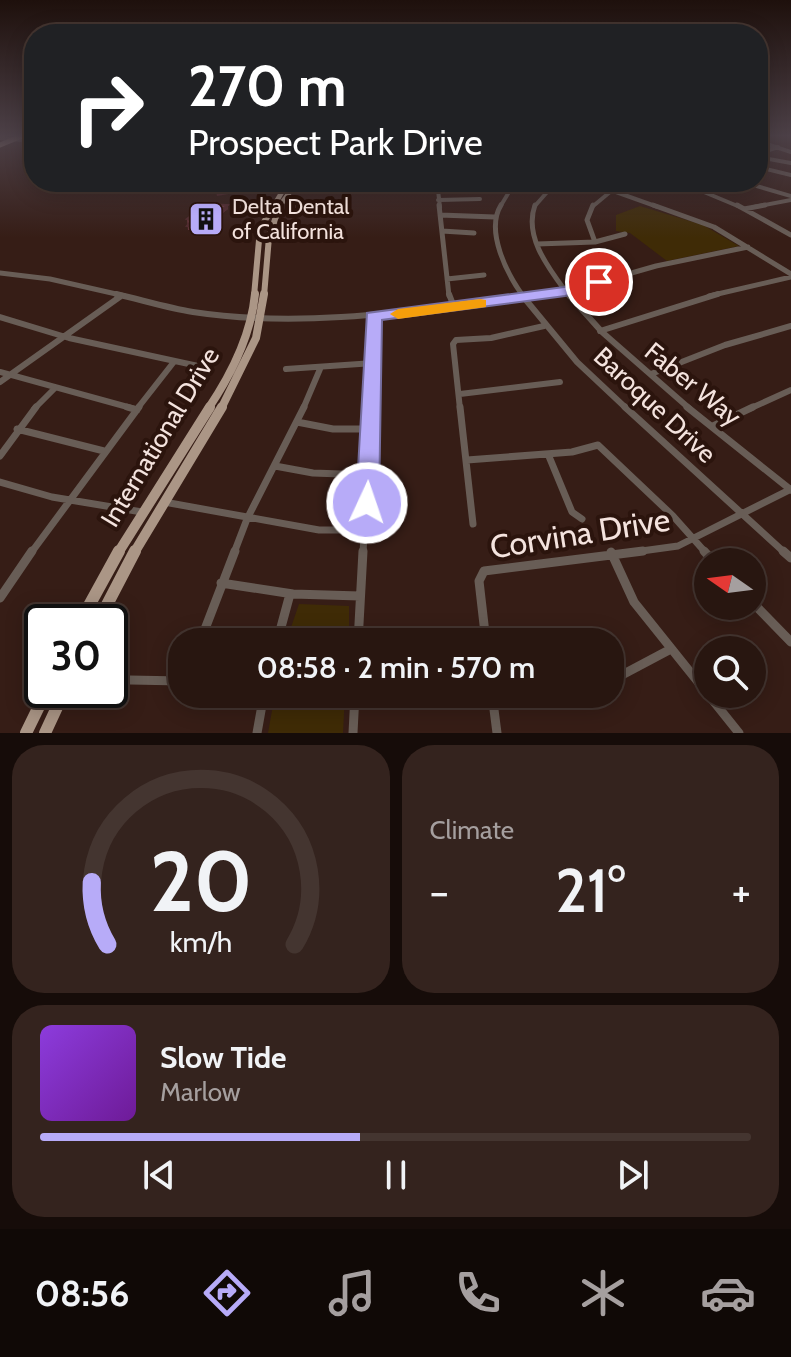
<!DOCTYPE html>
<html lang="en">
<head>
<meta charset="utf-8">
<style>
	:root { --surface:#281610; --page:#34231e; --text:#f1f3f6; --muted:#a59f9f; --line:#443530; --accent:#b7abf8 }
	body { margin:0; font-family:Cabin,sans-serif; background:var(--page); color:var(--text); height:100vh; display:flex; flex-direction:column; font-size:30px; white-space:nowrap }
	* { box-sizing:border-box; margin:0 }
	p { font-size:26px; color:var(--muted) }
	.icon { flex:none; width:44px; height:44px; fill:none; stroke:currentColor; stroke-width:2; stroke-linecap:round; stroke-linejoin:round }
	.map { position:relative; height:733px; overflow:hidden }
	.details { display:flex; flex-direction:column; gap:12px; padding:12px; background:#160c09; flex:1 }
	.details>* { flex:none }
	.hud { position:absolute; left:24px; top:24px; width:744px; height:168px; border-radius:32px; box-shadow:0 4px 20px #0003,0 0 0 2px var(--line); background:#202124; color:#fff; overflow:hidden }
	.needle { width:52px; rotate:284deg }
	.controls { position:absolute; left:694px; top:548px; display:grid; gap:16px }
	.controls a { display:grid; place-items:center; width:72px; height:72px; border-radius:50%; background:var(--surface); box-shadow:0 4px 20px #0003,0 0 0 2px var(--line); font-size:40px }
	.speed { position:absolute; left:24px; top:604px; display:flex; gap:16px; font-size:40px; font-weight:700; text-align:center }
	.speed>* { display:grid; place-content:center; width:104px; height:104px; border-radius:50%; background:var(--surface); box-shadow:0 4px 20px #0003,0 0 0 2px var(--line); line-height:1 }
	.speed .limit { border:4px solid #111; border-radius:12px; background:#fff; color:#111 }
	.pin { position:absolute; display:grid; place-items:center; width:68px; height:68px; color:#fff; margin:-34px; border:4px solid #fff; border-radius:50%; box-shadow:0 2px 8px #0007 }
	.me { position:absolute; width:88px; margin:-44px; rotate:3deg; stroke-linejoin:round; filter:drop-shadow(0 0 6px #0008) }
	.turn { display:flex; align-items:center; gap:28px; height:168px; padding:0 32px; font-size:36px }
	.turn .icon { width:104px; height:104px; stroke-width:2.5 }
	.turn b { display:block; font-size:56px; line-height:68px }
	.big { font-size:60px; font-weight:600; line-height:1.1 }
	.details .tile { flex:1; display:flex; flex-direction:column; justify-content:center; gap:12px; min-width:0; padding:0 28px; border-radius:32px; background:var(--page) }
	.details .dial { align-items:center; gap:0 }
	.dial svg { height:208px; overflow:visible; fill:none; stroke:var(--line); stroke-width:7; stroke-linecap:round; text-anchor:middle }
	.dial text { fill:var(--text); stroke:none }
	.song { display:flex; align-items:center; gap:24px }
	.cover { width:96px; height:96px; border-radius:12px; background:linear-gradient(135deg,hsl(270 70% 55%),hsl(280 70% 35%)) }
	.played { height:8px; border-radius:4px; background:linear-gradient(90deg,var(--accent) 45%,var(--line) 45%) }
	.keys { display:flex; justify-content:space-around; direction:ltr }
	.heat { display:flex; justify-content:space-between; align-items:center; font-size:44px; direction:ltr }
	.details .tiles { flex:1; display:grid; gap:12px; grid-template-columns:1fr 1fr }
	.tile:last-child { grid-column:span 2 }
	.trip { position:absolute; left:168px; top:628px; width:456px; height:80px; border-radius:32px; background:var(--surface); box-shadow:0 4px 20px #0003,0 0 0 2px var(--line); font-weight:600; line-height:80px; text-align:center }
	.dock { display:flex; height:128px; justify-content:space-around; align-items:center; background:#100906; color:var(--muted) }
	.dock .icon { width:56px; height:56px }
	.dock .current { color:var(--accent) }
	.dock b { font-size:36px; color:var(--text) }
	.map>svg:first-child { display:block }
	.green { fill:#3f2b06 }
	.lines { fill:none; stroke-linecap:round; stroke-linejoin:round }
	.minor-far4 { stroke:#685d56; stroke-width:4 }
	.minor-far3 { stroke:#685d56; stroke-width:5 }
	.minor-far2 { stroke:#685d56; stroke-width:6 }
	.minor-far1 { stroke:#685d56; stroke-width:7 }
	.minor { stroke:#685d56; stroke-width:9 }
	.major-far4 { stroke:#ab9686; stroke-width:5 }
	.major-far3 { stroke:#ab9686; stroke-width:6 }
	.major-far2 { stroke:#ab9686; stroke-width:8 }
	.major-far1 { stroke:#ab9686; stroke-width:10 }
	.major { stroke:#ab9686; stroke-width:12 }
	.wall { fill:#663439 }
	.shaded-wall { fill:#532a2e }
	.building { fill:#773c42; stroke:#532a2e; stroke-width:2 }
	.route { fill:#b7abf8; stroke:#776fa1; stroke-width:2 }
	.slow { fill:#f59e0b }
	.labels { text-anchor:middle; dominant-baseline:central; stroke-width:8; stroke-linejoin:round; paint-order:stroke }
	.far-poi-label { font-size:22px; fill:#f4e3de; stroke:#2b140d; text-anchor:start }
	.street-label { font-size:26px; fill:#f4e3de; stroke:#2b140d }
	.near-street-label { font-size:32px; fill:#f4e3de; stroke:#2b140d }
</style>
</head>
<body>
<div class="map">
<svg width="791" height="733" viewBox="0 0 791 733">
	<rect width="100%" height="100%" fill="#361d16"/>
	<path class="green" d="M640 206 703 225 739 246 667 261 630 233 616 231V215Z
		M299 604 349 606V642H286Z
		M275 694H345L343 733H268Z"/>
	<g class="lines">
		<path class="minor-far4" d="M0 138 34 141
			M758 141 791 152
			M763 152 778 147
			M758 157 791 163
			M758 167 791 175
			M437 182 440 207
			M479 182 510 187
			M588 182 658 207
			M680 182 740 207
			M743 182 791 196
			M438 200 480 199
			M500 207 515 182
			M534 207 556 182
			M592 207 610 192
			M754 207 791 200"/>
		<path class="minor-far3" d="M439 205 449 296
			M501 205C485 231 507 274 523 296
			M535 205C523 238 551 271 569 296
			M593 205 587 220 595 242
			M653 205 714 227 791 274
			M737 205 791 235
			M744 209 765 205
			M440 215 495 217
			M442 231 474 233
			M537 244 595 242 625 234
			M0 273 50 279 125 296
			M447 279 484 275
			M528 296 565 292 656 266 748 247
			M709 296 791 277"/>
		<path class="minor-far2" d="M116 294C142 300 168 308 193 312 310 330 429 308 545 294
			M449 294 454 307
			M521 294 577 362 627 409
			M568 294 602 332 690 409
			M0 317 69 338 198 366
			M600 331 718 294
			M286 369 374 363
			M0 372 135 409
			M651 374 725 345 791 326
			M0 382 121 296
			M460 394 560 382
			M34 409 54 389
			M137 409 173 363
			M303 409 320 369
			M371 409 373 316
			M460 409 453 344 456 340 491 338 544 326
			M749 409 791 390"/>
		<path class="minor-far1" d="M127 407 137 410
			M460 407 473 524
			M625 407 785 553
			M687 407 791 490
			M297 422 333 429H371
			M713 426 753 407
			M17 429 104 451
			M548 454 572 512 582 519
			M0 456 36 407
			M467 460 572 452 598 445 673 516 706 553
			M275 466 313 473 369 475
			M0 482 52 497 142 512
			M164 502 319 530H366
			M31 553 139 407
			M234 553 247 519 304 407
			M363 553 371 407
			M627 553 678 546 791 489"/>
		<path class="minor" d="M704 551 714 562
			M783 551 791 558
			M611 552 634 602 739 733
			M221 583 293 594 360 596
			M0 598 32 551
			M752 602 791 642
			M200 642 235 551
			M277 642 290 594
			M358 642 363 551
			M486 642 479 581 484 571 643 551
			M620 676 669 650
			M130 680 182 681
			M492 694 497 733
			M257 733 264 694
			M353 733 355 694"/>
		<path class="major-far4" d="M0 145 22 136
			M273 207 288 182
			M279 207 297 182"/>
		<path class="major-far3" d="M254 296 260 229 274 205
			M264 296 269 237 280 205"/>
		<path class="major-far2" d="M208 409C231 375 251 336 255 294
			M221 409 256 338 264 294"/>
		<path class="major-far1" d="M118 553 210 407
			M134 553 222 407"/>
		<path class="major" d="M80 622 119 551
			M98 622 135 551
			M26 733 47 690
			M45 733 65 690"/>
	</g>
	<path class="wall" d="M228 205V209L220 215 211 232 188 230 187 219Z"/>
	<path class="shaded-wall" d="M262 184 263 188 217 196 216 192Z
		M228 205V209L220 215 211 232 210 228 219 211Z"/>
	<path class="building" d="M212 182H261L262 184 216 192Z
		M206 204 228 205 219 211 210 228 187 226 192 220 187 219Z"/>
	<linearGradient id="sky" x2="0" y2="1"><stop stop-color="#1e100c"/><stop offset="0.57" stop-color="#4c4047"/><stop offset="1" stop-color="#4c4047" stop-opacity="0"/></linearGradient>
	<rect width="791" height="238" fill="url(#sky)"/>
	<path class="route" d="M599 277 607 282 605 285 565 296 382 320 379 503 376 510 367 512 359 510 356 503 367 313 564 287Z"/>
	<path class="slow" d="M480 299 486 300V307L398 319 390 314 398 309Z"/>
	<defs>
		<g id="building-square" transform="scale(1.8)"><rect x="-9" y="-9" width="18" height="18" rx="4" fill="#b7abf8" stroke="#2b140d"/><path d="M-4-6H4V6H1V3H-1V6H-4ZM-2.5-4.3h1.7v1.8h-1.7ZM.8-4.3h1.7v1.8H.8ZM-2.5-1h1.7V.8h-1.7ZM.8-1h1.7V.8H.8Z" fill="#111"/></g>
	</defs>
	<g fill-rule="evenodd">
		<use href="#building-square" x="206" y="219"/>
	</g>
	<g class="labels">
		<g class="far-poi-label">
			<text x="232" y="206">Delta Dental<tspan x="232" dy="25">of California</tspan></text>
		</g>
		<g class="street-label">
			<text transform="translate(693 384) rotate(39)">Faber Way</text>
			<text transform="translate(655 405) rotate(43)">Baroque Drive</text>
			<text transform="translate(160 437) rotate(-59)">International Drive</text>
		</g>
		<g class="near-street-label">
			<text transform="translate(580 533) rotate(-9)">Corvina Drive</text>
		</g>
	</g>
</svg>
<div class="controls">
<a><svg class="needle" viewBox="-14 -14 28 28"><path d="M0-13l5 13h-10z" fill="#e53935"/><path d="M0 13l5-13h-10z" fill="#a59f9f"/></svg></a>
<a><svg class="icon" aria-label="search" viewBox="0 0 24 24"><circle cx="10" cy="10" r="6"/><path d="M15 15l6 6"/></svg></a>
</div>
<div class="speed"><div class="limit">30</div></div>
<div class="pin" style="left:599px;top:282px;background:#d93025"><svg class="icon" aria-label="arrive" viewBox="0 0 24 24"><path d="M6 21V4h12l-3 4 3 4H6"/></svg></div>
<svg class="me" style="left:367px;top:503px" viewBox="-20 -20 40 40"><circle r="17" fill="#b7abf8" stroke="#fff" stroke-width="3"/><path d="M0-11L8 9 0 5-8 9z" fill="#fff"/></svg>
<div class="trip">08:58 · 2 min · 570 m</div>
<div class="hud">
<div class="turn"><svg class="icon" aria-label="right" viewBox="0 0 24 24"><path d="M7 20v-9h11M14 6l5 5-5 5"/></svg><div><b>270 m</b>Prospect Park Drive</div></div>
</div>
</div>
<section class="details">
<div class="tiles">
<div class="tile dial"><svg viewBox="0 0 100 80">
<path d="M14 69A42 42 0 1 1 86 69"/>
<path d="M14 69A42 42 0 0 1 8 45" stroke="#b7abf8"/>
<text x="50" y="56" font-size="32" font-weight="700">20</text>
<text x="50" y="72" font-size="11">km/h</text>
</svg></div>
<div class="tile"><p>Climate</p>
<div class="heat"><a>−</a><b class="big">21°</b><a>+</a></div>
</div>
<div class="tile">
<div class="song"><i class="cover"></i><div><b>Slow Tide</b><p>Marlow</p></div></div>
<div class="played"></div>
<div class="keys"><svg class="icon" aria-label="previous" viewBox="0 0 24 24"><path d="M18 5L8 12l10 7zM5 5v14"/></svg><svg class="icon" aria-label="pause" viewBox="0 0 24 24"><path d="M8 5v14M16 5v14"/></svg><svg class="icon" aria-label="next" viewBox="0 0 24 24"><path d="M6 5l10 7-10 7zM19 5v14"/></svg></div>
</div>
</div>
</section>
<nav class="dock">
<b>08:56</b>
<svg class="icon current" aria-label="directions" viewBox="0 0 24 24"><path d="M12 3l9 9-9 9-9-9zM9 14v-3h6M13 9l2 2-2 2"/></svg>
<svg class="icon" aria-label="music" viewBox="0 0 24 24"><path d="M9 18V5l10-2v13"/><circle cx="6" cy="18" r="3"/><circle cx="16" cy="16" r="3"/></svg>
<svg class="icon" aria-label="phone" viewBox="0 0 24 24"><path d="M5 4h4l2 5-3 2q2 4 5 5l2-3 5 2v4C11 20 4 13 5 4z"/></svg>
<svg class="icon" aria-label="climate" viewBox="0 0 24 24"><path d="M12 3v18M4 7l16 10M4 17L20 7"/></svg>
<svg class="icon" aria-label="car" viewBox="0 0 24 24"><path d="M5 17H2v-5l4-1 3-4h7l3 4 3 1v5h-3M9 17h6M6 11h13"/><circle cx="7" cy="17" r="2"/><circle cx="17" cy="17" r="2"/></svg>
</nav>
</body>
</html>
